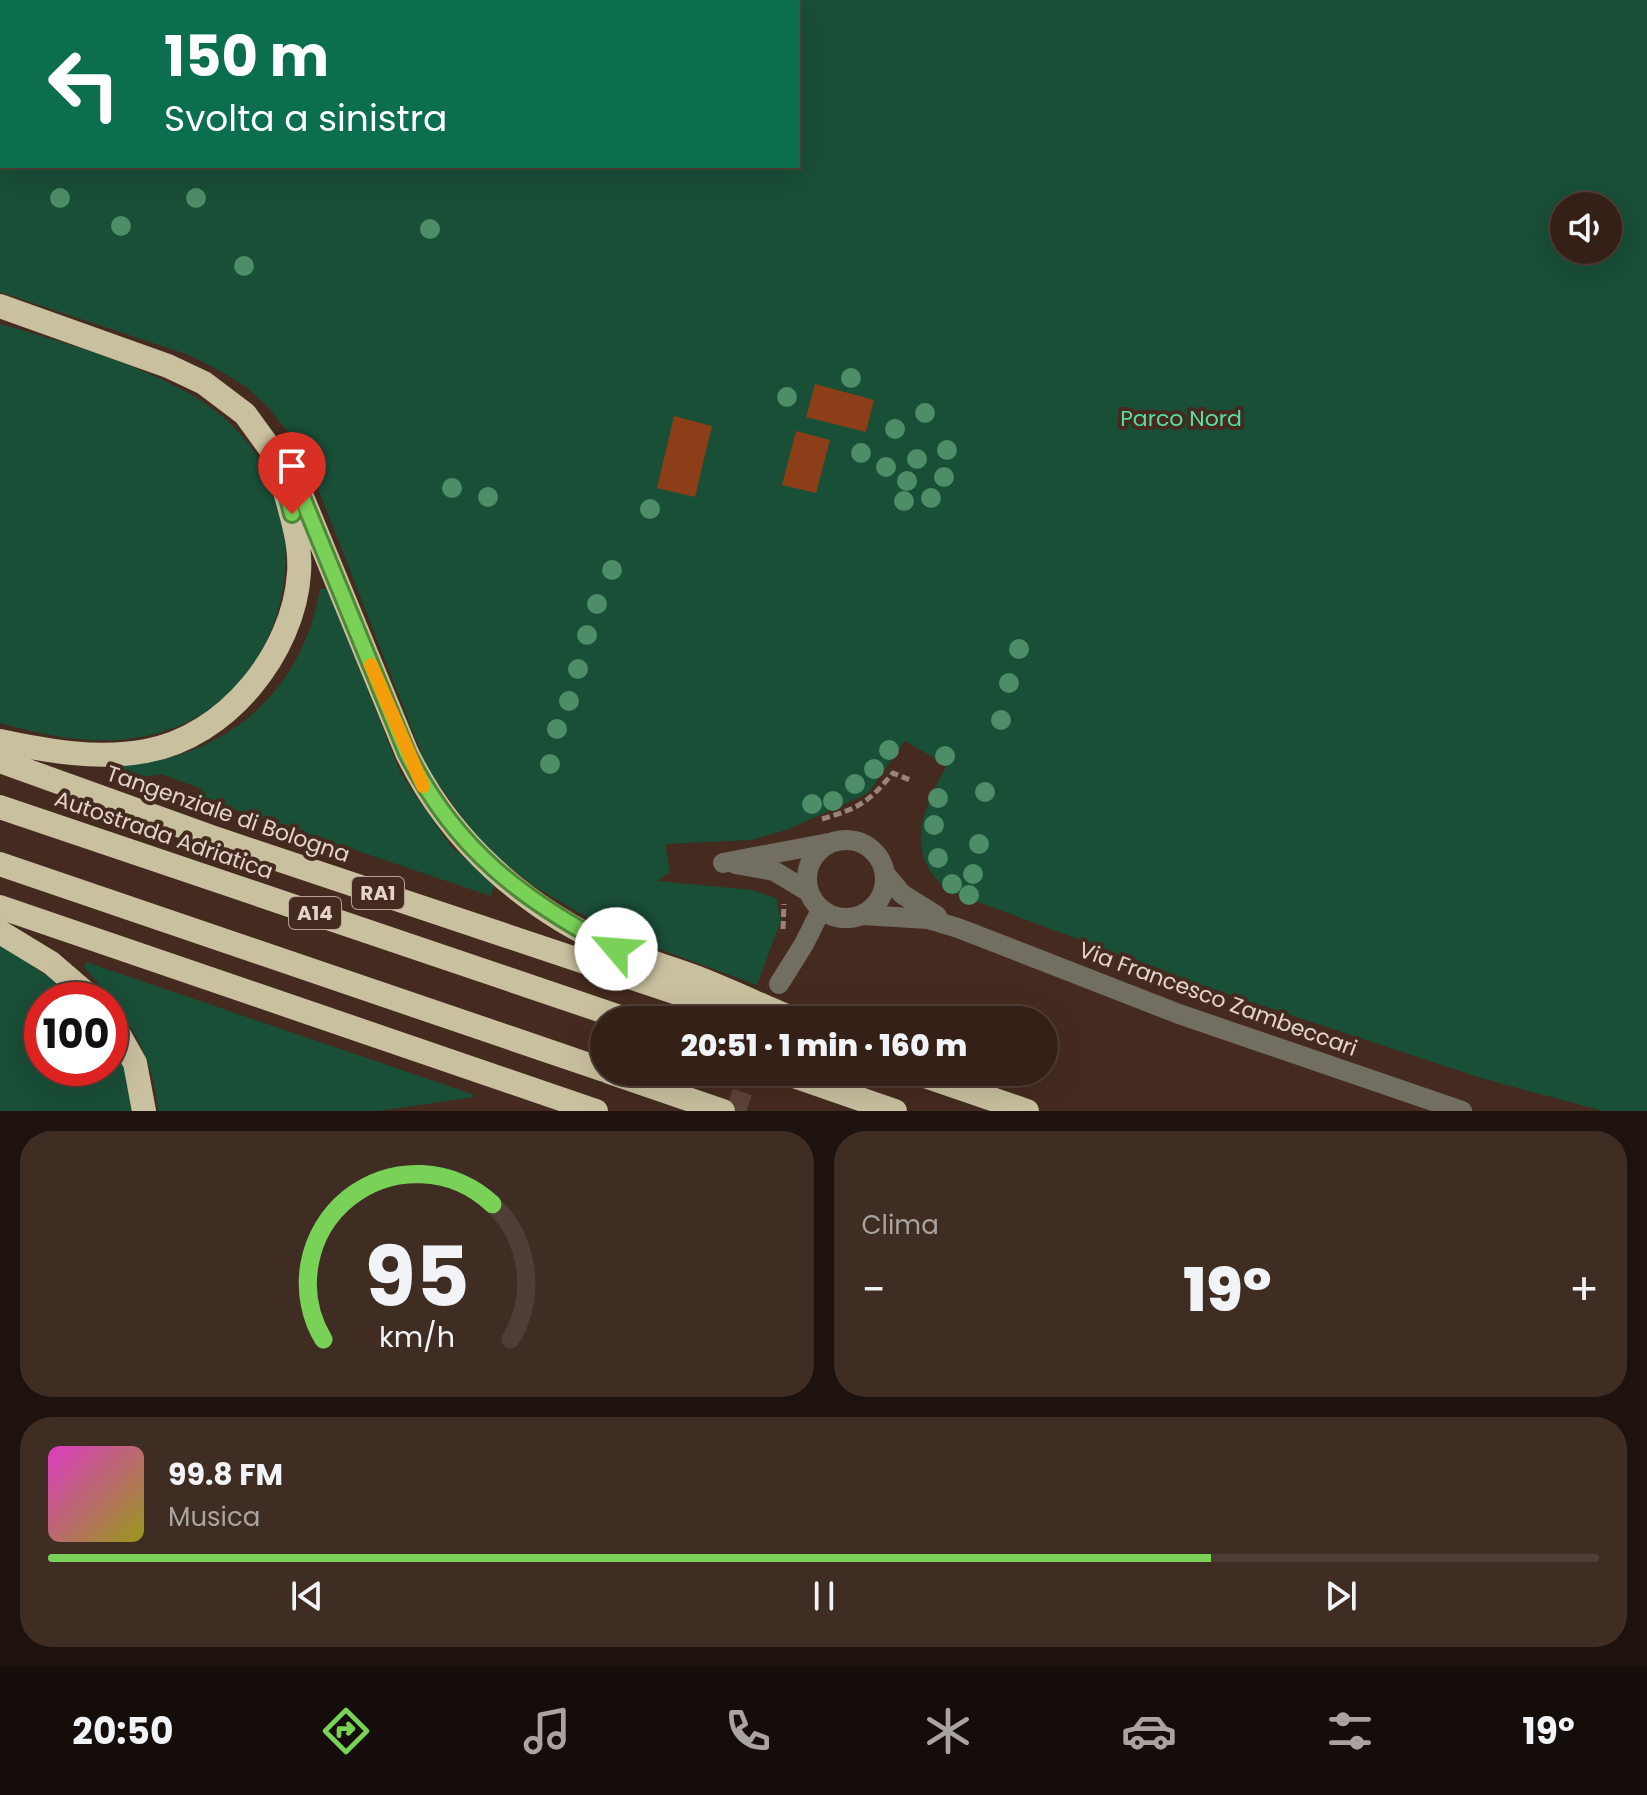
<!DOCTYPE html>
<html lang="it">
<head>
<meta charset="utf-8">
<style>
	:root { --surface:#342017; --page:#3f2d24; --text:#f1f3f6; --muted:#a9a3a1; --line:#4e3e36; --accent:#79d158 }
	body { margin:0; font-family:Poppins,sans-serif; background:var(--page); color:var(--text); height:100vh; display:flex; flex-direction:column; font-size:30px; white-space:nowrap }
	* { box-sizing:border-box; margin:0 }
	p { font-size:26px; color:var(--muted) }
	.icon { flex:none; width:44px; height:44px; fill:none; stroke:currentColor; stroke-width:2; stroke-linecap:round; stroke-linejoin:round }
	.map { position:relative; height:1111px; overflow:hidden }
	.panel { display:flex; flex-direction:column; gap:20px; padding:20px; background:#1d120d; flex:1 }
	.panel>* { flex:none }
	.hud { position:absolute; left:0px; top:0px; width:800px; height:168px; box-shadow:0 8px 32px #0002,0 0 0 2px var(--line); background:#0b6e4f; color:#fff; overflow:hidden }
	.tools { position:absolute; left:1550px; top:192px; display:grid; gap:16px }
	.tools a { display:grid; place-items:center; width:72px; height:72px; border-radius:50%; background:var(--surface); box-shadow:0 8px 32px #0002,0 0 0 2px var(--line); font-size:40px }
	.speed { position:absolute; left:24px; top:982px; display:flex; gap:16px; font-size:40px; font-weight:700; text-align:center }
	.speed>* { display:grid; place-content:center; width:104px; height:104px; border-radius:50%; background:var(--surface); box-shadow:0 8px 32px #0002,0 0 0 2px var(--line); line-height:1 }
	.speed .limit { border:12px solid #d22; background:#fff; color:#111 }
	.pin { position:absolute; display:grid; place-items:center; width:68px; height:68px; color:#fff; margin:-82px -34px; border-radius:50% 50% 50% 0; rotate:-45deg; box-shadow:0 0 8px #0007 }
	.pin .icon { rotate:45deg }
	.me { position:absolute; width:88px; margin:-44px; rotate:297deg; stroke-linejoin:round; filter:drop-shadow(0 0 6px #0008) }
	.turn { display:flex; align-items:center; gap:28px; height:168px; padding:0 32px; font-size:36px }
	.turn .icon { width:104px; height:104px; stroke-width:2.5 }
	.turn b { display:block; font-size:56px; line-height:68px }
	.big { font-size:60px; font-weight:800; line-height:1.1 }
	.panel .widget { flex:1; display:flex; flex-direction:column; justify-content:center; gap:12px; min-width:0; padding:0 28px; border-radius:32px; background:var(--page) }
	.panel .dial { align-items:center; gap:0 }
	.dial svg { height:208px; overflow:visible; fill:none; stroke:var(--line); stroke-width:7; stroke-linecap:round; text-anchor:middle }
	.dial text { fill:var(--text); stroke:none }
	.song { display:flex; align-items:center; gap:24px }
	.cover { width:96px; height:96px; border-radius:12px; background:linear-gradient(135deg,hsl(310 70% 55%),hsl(60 70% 35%)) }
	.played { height:8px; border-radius:4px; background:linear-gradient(90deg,var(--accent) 75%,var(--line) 75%) }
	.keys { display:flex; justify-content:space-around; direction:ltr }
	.heat { display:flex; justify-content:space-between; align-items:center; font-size:44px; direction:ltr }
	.panel .tiles { flex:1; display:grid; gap:20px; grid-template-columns:1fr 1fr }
	.widget:last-child { grid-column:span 2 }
	.trip { position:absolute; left:590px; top:1006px; width:468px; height:80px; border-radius:40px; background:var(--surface); box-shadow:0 8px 32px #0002,0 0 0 2px var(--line); font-weight:800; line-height:80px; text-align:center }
	.tabs { display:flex; height:128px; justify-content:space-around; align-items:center; background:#150d09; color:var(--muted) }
	.tabs .icon { width:56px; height:56px }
	.tabs .current { color:var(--accent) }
	.tabs b { font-size:36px; color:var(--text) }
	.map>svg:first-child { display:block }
	.green { fill:#194e37; fill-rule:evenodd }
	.building { fill:#8b3e17 }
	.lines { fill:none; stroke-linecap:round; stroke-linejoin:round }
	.minor-tunnel { stroke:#5d4439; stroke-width:20; stroke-dasharray:20 10; stroke-linecap:butt }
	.path { stroke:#9a847a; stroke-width:5; stroke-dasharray:8 4; stroke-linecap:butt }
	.minor { stroke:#726e61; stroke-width:20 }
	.highway { stroke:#c9c0a0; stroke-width:24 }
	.tree { fill:#4d8d68 }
	.route-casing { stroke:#4f8839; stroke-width:20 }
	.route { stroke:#79d158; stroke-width:14 }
	.slow { stroke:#f59e0b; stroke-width:14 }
	.labels { text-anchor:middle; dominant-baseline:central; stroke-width:8; stroke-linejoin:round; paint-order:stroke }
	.shield { fill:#452b1f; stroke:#b5a198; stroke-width:2 }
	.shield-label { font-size:20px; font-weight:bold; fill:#e5d4cc }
	.park-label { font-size:22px; fill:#54dea4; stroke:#452b1f }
	.street-label { font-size:22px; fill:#e5d4cc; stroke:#452b1f }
</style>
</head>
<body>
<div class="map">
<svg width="1647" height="1111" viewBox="0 0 1647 1111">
	<rect width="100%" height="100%" fill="#452b1f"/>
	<path class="green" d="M0 0H1647V1111H1603L1481 1078 1209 988 949 891C902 854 923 809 947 765L905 741 868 793 789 829 752 840 665 844 670 872 657 881 752 890 776 898 781 920 757 985 610 931 534 886 502 861 473 832 428 770 310 468 292 437 268 407 245 386 222 372 189 355 0 292ZM2 2H798V166H2ZM1564 206H1608V250H1564Z
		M0 324C67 343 171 372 223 417 324 502 299 681 173 728 115 750 57 739 0 723Z
		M327 588 401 774 450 845 494 885 491 896 198 797 202 789 161 774 134 779 112 769C131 759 158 762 179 755 258 729 306 669 320 589Z
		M0 943 81 1000H42V1068H110V1036L125 1068 133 1111H0Z
		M86 962 472 1094 474 1097 378 1111H158C154 1052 122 1009 84 967Z"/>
	<path class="building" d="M815 384 874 400 866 432 806 417Z
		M674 416 712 426 695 497 657 488Z
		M796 431 830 440 816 493 782 485Z"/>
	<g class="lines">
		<path class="minor-tunnel" d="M736 1111 749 1072"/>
		<path class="path" d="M822 819C859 808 868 803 893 773L910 780
			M783 929 784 904"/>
		<path class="minor" d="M807 879a39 39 0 1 1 78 0a39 39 0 1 1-78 0Z
			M723 863 829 843
			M735 864 774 871 809 892
			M886 875 902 894 937 916
			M863 915 928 919 958 928 1179 1014 1462 1111
			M779 984 804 944 821 910"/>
		<path class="highway" d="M0 306 168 366 204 383 245 414 298 487 407 753C450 842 525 908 615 948 641 960 669 967 695 977 729 990 762 1006 796 1020
			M0 741C47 751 98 760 146 751 226 737 294 653 299 573 301 547 293 520 286 495
			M0 761 217 839 758 1020
			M0 807 629 1020
			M0 864 604 1070
			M0 907 596 1111
			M0 932 51 963 94 1000
			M110 1019 135 1063 144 1111
			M609 1072 723 1111
			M782 1072 895 1111
			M913 1072 1027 1111"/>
	</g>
	<g class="tree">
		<circle cx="60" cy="198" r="10"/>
		<circle cx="196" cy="198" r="10"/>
		<circle cx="121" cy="226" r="10"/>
		<circle cx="430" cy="229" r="10"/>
		<circle cx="244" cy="266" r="10"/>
		<circle cx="851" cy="378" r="10"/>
		<circle cx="787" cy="397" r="10"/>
		<circle cx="925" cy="413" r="10"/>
		<circle cx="895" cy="429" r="10"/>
		<circle cx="947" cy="450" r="10"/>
		<circle cx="861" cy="453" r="10"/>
		<circle cx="917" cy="459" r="10"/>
		<circle cx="886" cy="467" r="10"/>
		<circle cx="944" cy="477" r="10"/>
		<circle cx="907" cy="481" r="10"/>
		<circle cx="452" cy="488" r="10"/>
		<circle cx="488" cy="497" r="10"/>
		<circle cx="931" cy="498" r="10"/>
		<circle cx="904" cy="501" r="10"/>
		<circle cx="650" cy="509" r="10"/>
		<circle cx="612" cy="570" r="10"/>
		<circle cx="597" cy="604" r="10"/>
		<circle cx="587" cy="635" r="10"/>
		<circle cx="1019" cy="649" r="10"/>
		<circle cx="578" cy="669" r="10"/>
		<circle cx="1009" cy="683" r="10"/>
		<circle cx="569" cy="701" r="10"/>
		<circle cx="1001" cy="720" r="10"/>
		<circle cx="557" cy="729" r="10"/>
		<circle cx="889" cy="750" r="10"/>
		<circle cx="945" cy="756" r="10"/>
		<circle cx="550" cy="764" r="10"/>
		<circle cx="874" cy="769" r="10"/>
		<circle cx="855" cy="784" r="10"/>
		<circle cx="985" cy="792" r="10"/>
		<circle cx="938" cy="798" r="10"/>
		<circle cx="833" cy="801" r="10"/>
		<circle cx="812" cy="804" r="10"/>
		<circle cx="934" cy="825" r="10"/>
		<circle cx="979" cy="844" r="10"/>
		<circle cx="938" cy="858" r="10"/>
		<circle cx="973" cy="874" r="10"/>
		<circle cx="952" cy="884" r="10"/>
		<circle cx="969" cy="895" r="10"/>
	</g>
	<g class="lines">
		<g class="route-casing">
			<path id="route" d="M292 514 280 465 298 487 407 753C454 848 523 901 616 949"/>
		</g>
		<use href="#route" class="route"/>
		<path class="slow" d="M371 665 423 786"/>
	</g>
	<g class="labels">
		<g class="shield">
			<rect x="352" y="877" width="52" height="32" rx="6"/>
			<rect x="289" y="897" width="52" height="32" rx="6"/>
		</g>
		<g class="shield-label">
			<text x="378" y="893">RA1</text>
			<text x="315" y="913">A14</text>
		</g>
		<g class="park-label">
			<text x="1181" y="418">Parco Nord</text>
		</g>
		<g class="street-label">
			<text transform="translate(228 814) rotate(19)">Tangenziale di Bologna</text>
			<text transform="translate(164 835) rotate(19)">Autostrada Adriatica</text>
			<text transform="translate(1218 999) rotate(20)">Via Francesco Zambeccari</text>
		</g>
	</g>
</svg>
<div class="tools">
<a><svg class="icon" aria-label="sound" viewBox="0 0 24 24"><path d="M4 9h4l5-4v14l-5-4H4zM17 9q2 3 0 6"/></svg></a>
</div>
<div class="speed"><div class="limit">100</div></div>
<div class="pin" style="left:292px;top:514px;background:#d93025"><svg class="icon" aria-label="arrive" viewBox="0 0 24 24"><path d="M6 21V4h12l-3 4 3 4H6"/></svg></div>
<svg class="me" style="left:616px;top:949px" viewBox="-20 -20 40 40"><circle r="19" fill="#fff"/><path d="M0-13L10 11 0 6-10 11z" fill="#79d158"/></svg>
<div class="trip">20:51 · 1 min · 160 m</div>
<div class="hud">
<div class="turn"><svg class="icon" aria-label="left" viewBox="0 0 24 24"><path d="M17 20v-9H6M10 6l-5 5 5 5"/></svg><div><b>150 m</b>Svolta a sinistra</div></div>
</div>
</div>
<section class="panel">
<div class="tiles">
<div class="widget dial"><svg viewBox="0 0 100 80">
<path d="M14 69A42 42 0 1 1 86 69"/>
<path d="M14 69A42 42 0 0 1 79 17" stroke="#79d158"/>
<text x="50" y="56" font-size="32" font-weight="700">95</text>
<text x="50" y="72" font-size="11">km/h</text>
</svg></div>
<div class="widget"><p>Clima</p>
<div class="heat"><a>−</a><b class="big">19°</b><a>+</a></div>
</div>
<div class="widget">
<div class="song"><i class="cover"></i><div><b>99.8 FM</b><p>Musica</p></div></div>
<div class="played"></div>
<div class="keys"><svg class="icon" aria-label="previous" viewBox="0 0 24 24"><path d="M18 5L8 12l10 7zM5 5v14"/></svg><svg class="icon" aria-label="pause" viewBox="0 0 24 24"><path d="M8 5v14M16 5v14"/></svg><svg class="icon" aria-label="next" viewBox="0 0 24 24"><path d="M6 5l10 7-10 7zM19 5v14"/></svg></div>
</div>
</div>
</section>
<nav class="tabs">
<b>20:50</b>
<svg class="icon current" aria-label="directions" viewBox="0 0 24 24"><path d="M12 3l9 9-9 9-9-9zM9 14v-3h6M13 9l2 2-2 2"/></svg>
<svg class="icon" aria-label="music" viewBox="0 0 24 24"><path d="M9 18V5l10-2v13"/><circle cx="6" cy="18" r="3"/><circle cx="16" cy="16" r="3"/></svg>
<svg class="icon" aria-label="phone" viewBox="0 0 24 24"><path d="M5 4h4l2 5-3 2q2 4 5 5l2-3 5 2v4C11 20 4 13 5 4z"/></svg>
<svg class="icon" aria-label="climate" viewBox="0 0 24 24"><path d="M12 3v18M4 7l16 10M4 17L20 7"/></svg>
<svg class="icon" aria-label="car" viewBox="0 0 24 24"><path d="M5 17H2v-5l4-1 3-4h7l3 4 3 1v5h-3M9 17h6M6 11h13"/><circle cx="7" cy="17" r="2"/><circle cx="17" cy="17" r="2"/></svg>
<svg class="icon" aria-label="filters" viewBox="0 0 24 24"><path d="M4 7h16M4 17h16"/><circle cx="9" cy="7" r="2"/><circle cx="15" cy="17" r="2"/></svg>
<b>19°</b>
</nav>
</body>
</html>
